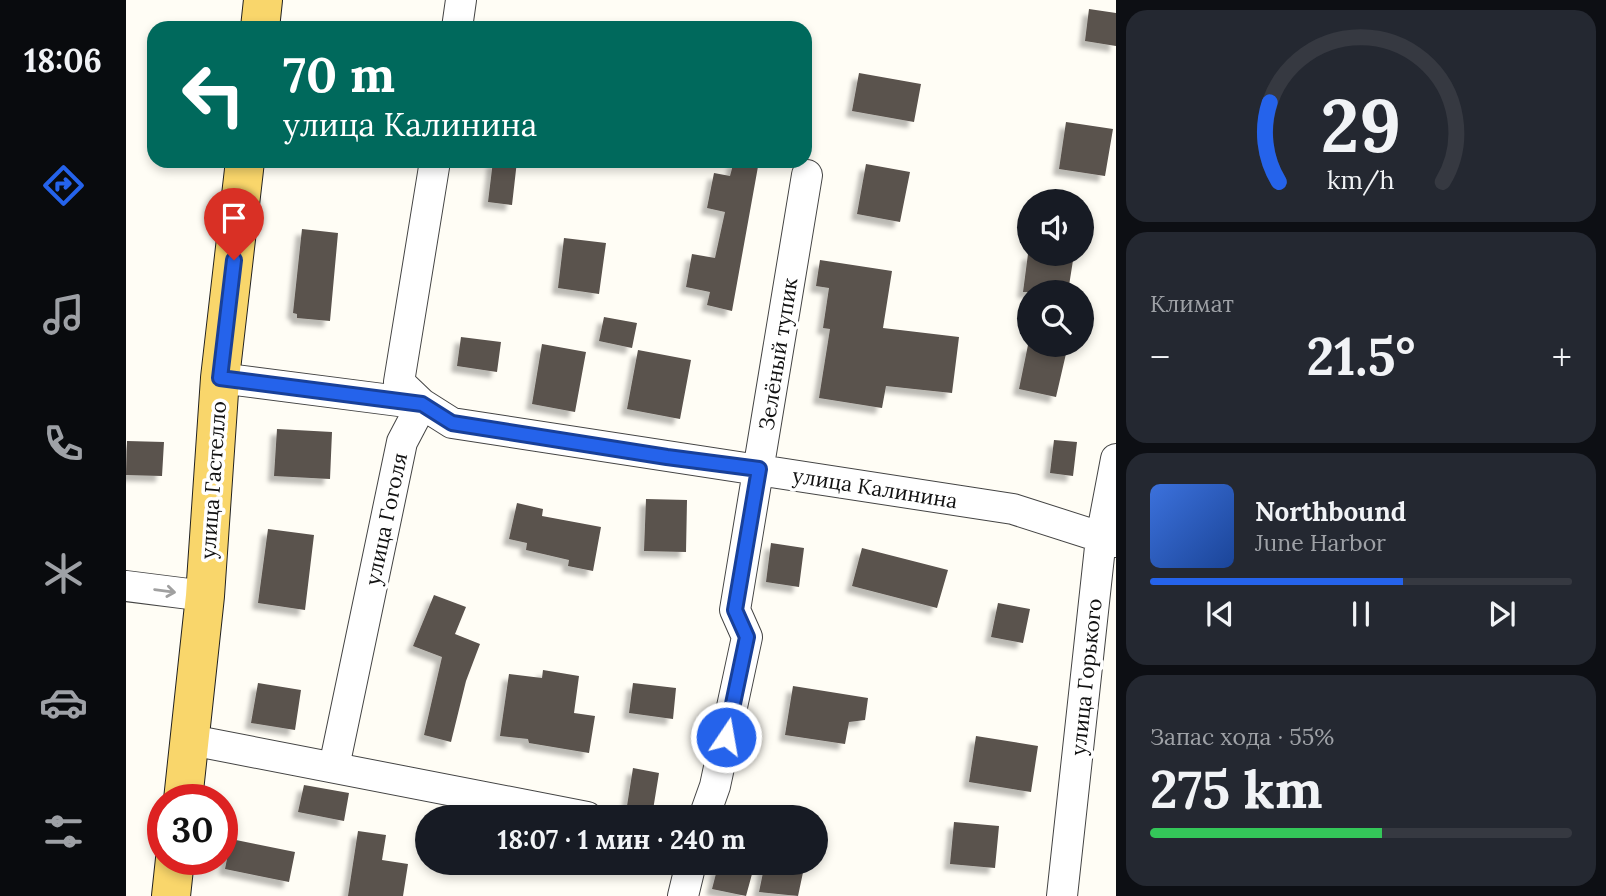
<!DOCTYPE html>
<html lang="ru">
<head>
<meta charset="utf-8">
<style>
	:root { --surface:#171b24; --page:#242831; --text:#f1f3f6; --muted:#9ea1a6; --line:#363941; --accent:#2563eb }
	body { margin:0; font-family:Lora,serif; background:var(--page); color:var(--text); height:100vh; display:flex; flex-direction:column; font-size:26px; white-space:nowrap }
	* { box-sizing:border-box; margin:0 }
	p { font-size:23px; color:var(--muted) }
	.icon { flex:none; width:38px; height:38px; fill:none; stroke:currentColor; stroke-width:2; stroke-linecap:round; stroke-linejoin:round }
	.map { position:relative; flex:1; overflow:hidden }
	.details { display:flex; flex-direction:column; gap:10px; padding:10px; background:#0d0f14; width:490px }
	.details>* { flex:none }
	.top-card { position:absolute; left:21px; top:21px; width:665px; height:147px; border-radius:21px; box-shadow:0 4px 10px #0003; background:#00695c; color:#fff; overflow:hidden }
	.tools { position:absolute; left:891px; top:189px; display:grid; gap:14px }
	.tools a { display:grid; place-items:center; width:77px; height:77px; border-radius:50%; background:var(--surface); box-shadow:0 4px 10px #0003; font-size:35px }
	.speed { position:absolute; left:21px; top:784px; display:flex; gap:14px; font-size:35px; font-weight:700; text-align:center }
	.speed>* { display:grid; place-content:center; width:91px; height:91px; border-radius:50%; background:var(--surface); box-shadow:0 4px 10px #0003; line-height:1 }
	.speed .limit { border:10px solid #d22; background:#fff; color:#111 }
	.pin { position:absolute; display:grid; place-items:center; width:60px; height:60px; color:#fff; margin:-72px -30px; border-radius:50% 50% 50% 0; rotate:-45deg; box-shadow:0 0 7px #0007 }
	.pin .icon { rotate:45deg }
	.me { position:absolute; width:77px; margin:-38px; rotate:12deg; stroke-linejoin:round; filter:drop-shadow(0 0 5px #0008) }
	.turn { display:flex; align-items:center; gap:24px; height:147px; padding:0 21px; font-size:32px }
	.turn .icon { width:91px; height:91px; stroke-width:2.5 }
	.turn b { display:block; font-size:49px; line-height:60px }
	.big { font-size:52px; font-weight:700; line-height:1.1 }
	.details .tile { flex:1; display:flex; flex-direction:column; justify-content:center; gap:10px; min-width:0; padding:0 24px; border-radius:21px; background:var(--page) }
	.details .dial { align-items:center; gap:0 }
	.dial svg { height:182px; overflow:visible; fill:none; stroke:var(--line); stroke-width:7; stroke-linecap:round; text-anchor:middle }
	.dial text { fill:var(--text); stroke:none }
	.song { display:flex; align-items:center; gap:21px }
	.cover { width:84px; height:84px; border-radius:10px; background:linear-gradient(135deg,hsl(220 70% 55%),hsl(220 70% 35%)) }
	.played { height:7px; border-radius:4px; background:linear-gradient(90deg,var(--accent) 60%,var(--line) 60%) }
	.keys { display:flex; justify-content:space-around; direction:ltr }
	.heat { display:flex; justify-content:space-between; align-items:center; font-size:38px; direction:ltr }
	.charge { height:10px; border-radius:5px; background:linear-gradient(90deg,#34c759 55%,var(--line) 0) }
	.trip { position:absolute; left:289px; top:805px; width:413px; height:70px; border-radius:35px; background:var(--surface); box-shadow:0 4px 10px #0003; font-weight:700; line-height:70px; text-align:center }
	main { display:flex; flex:1; min-height:0 }
	.tabs { display:flex; flex-direction:column; width:126px; justify-content:space-around; align-items:center; background:#090b0e; color:var(--muted) }
	.tabs .icon { width:49px; height:49px }
	.tabs .active { color:var(--accent) }
	.tabs b { font-size:32px; color:var(--text) }
	.map>svg:first-child { display:block }
	.building { fill:#5a524d; filter:url(#shadow) }
	.lines { fill:none; stroke-linecap:round; stroke-linejoin:round }
	.minor-casing { stroke:#444; stroke-width:32 }
	.major-casing { stroke:#222; stroke-width:40 }
	.minor { stroke:#fff; stroke-width:30 }
	.major { stroke:#f9d66b; stroke-width:38 }
	.oneway { stroke:#a0a0a0 }
	.route-casing { stroke:#184099; stroke-width:18 }
	.route { stroke:#2563eb; stroke-width:12 }
	.labels { text-anchor:middle; dominant-baseline:central; stroke-width:7; stroke-linejoin:round; paint-order:stroke }
	.street-label { font-size:21px; fill:#111; stroke:#fff }
</style>
</head>
<body>
<main>
<nav class="tabs">
<b>18:06</b>
<svg class="icon active" aria-label="directions" viewBox="0 0 24 24"><path d="M12 3l9 9-9 9-9-9zM9 14v-3h6M13 9l2 2-2 2"/></svg>
<svg class="icon" aria-label="music" viewBox="0 0 24 24"><path d="M9 18V5l10-2v13"/><circle cx="6" cy="18" r="3"/><circle cx="16" cy="16" r="3"/></svg>
<svg class="icon" aria-label="phone" viewBox="0 0 24 24"><path d="M5 4h4l2 5-3 2q2 4 5 5l2-3 5 2v4C11 20 4 13 5 4z"/></svg>
<svg class="icon" aria-label="climate" viewBox="0 0 24 24"><path d="M12 3v18M4 7l16 10M4 17L20 7"/></svg>
<svg class="icon" aria-label="car" viewBox="0 0 24 24"><path d="M5 17H2v-5l4-1 3-4h7l3 4 3 1v5h-3M9 17h6M6 11h13"/><circle cx="7" cy="17" r="2"/><circle cx="17" cy="17" r="2"/></svg>
<svg class="icon" aria-label="filters" viewBox="0 0 24 24"><path d="M4 7h16M4 17h16"/><circle cx="9" cy="7" r="2"/><circle cx="15" cy="17" r="2"/></svg>
</nav>
<div class="map">
<svg width="990" height="896" viewBox="0 0 990 896">
	<defs>
		<filter id="shadow"><feDropShadow dx="-6" dy="6" stdDeviation="2" flood-color="#0004"/></filter>
	</defs>
	<rect width="100%" height="100%" fill="#fffdf5"/>
	<path class="building" d="M963 9 990 13V46L959 41Z
		M733 73 795 84 788 122 726 111Z
		M940 122 987 129 979 176 933 169Z
		M367 161H391L386 205 362 202Z
		M608 161H633L606 311 581 305 584 292 560 287 566 254 589 258 599 212 581 208 588 173 604 176Z
		M740 164 784 172 774 222 731 214Z
		M176 229 212 233 204 321 171 318V314L167 313Z
		M438 238 480 243 473 294 432 288Z
		M902 254H948L942 292H897Z
		M694 260 766 271 757 328 833 337 826 393 760 386 756 408 693 398 704 329 697 328 703 288 690 286Z
		M478 317 511 323 506 348 473 341Z
		M335 337 375 342 371 372 331 366Z
		M416 344 460 352 449 412 406 404Z
		M902 345H942L930 397 893 389Z
		M512 350 565 360 554 419 501 409Z
		M151 429 206 432 204 479 148 476Z
		M928 440 951 442 947 476 924 473Z
		M1 441 38 442 36 476 0 475Z
		M520 499 561 500 560 552 518 551Z
		M391 503 417 509 416 516 475 527 467 571 442 566 443 560 400 550 401 543 383 539Z
		M142 529 188 535 179 610 132 603Z
		M645 543 678 548 673 587 640 582Z
		M736 548 822 570 811 608 726 586Z
		M308 595 340 607 329 634 354 644 340 681 325 742 298 735 316 657 287 646Z
		M872 603 904 609 897 643 865 637Z
		M417 670 453 676 448 713 469 716 463 753 403 743 402 739 374 736 383 674 416 678Z
		M132 683 175 690 169 730 125 723Z
		M507 683 550 688 547 719 503 713Z
		M667 686 742 698 739 720 723 722 719 744 659 735Z
		M850 736 912 746 905 792 843 782Z
		M507 768 533 773 527 810 501 806Z
		M178 785 223 793 218 821 172 812Z
		M828 822 873 826 869 868 824 864Z
		M232 831 260 835 256 860 282 864 277 896H222Z
		M105 839 169 852 163 882 99 869Z
		M639 863H679L672 896 633 892Z
		M592 866 626 874 620 896 586 889Z"/>
	<g class="lines">
		<g class="minor-casing">
			<path id="minor" d="M331 28 335 0
				M94 378 296 404 326 423 887 509 990 542
				M0 586 79 596
				M65 740 461 817
				M208 767 276 442 296 404 273 382 309 161
				M578 817 589 786 621 637 609 610 681 175
				M557 896 565 863
				M936 896 975 538 990 459"/>
		</g>
		<g class="major-casing">
			<path id="major" d="M134 28 137 0
				M57 800 79 596 94 378 119 161
				M45 896 49 859"/>
		</g>
		<use href="#minor" class="minor"/>
		<use href="#major" class="major"/>
	</g>
	<defs><path id="oneway-shaft" d="M-6 0H5M1.5-3L5.5 0L1.5 3" fill="none" stroke-width="1.6" stroke-linecap="round" stroke-linejoin="round" transform="scale(1.75)"/></defs>
	<use class="oneway" href="#oneway-shaft" transform="translate(39 591) rotate(8)"/>
	<g class="lines">
		<g class="route-casing">
			<path id="route" d="M108 260 94 378 296 404 326 423 541 457 633 469 609 610 621 637 600 737"/>
		</g>
		<use href="#route" class="route"/>
	</g>
	<g class="labels">
		<g class="street-label">
			<text transform="translate(652 354) rotate(-81)">Зелёный тупик</text>
			<text transform="translate(87 480) rotate(-86)">улица Гастелло</text>
			<text transform="translate(749 488) rotate(9)">улица Калинина</text>
			<text transform="translate(260 519) rotate(-78)">улица Гоголя</text>
			<text transform="translate(960 677) rotate(-84)">улица Горького</text>
		</g>
	</g>
</svg>
<div class="tools">
<a><svg class="icon" aria-label="sound" viewBox="0 0 24 24"><path d="M4 9h4l5-4v14l-5-4H4zM17 9q2 3 0 6"/></svg></a>
<a><svg class="icon" aria-label="search" viewBox="0 0 24 24"><circle cx="10" cy="10" r="6"/><path d="M15 15l6 6"/></svg></a>
</div>
<div class="speed"><div class="limit">30</div></div>
<div class="pin" style="left:108px;top:260px;background:#d93025"><svg class="icon" aria-label="arrive" viewBox="0 0 24 24"><path d="M6 21V4h12l-3 4 3 4H6"/></svg></div>
<svg class="me" style="left:600px;top:737px" viewBox="-20 -20 40 40"><circle r="17" fill="#2563eb" stroke="#fff" stroke-width="3"/><path d="M0-11L8 9 0 5-8 9z" fill="#fff"/></svg>
<div class="trip">18:07 · 1 мин · 240 m</div>
<div class="top-card">
<div class="turn"><svg class="icon" aria-label="left" viewBox="0 0 24 24"><path d="M17 20v-9H6M10 6l-5 5 5 5"/></svg><div><b>70 m</b>улица Калинина</div></div>
</div>
</div>
<section class="details">
<div class="tile dial"><svg viewBox="0 0 100 80">
<path d="M14 69A42 42 0 1 1 86 69"/>
<path d="M14 69A42 42 0 0 1 10 34" stroke="#2563eb"/>
<text x="50" y="56" font-size="32" font-weight="700">29</text>
<text x="50" y="72" font-size="11">km/h</text>
</svg></div>
<div class="tile"><p>Климат</p>
<div class="heat"><a>−</a><b class="big">21.5°</b><a>+</a></div>
</div>
<div class="tile">
<div class="song"><i class="cover"></i><div><b>Northbound</b><p>June Harbor</p></div></div>
<div class="played"></div>
<div class="keys"><svg class="icon" aria-label="previous" viewBox="0 0 24 24"><path d="M18 5L8 12l10 7zM5 5v14"/></svg><svg class="icon" aria-label="pause" viewBox="0 0 24 24"><path d="M8 5v14M16 5v14"/></svg><svg class="icon" aria-label="next" viewBox="0 0 24 24"><path d="M6 5l10 7-10 7zM19 5v14"/></svg></div>
</div>
<div class="tile"><p>Запас хода · 55%</p><b class="big">275 km</b><div class="charge"></div></div>
</section>
</main>
</body>
</html>
